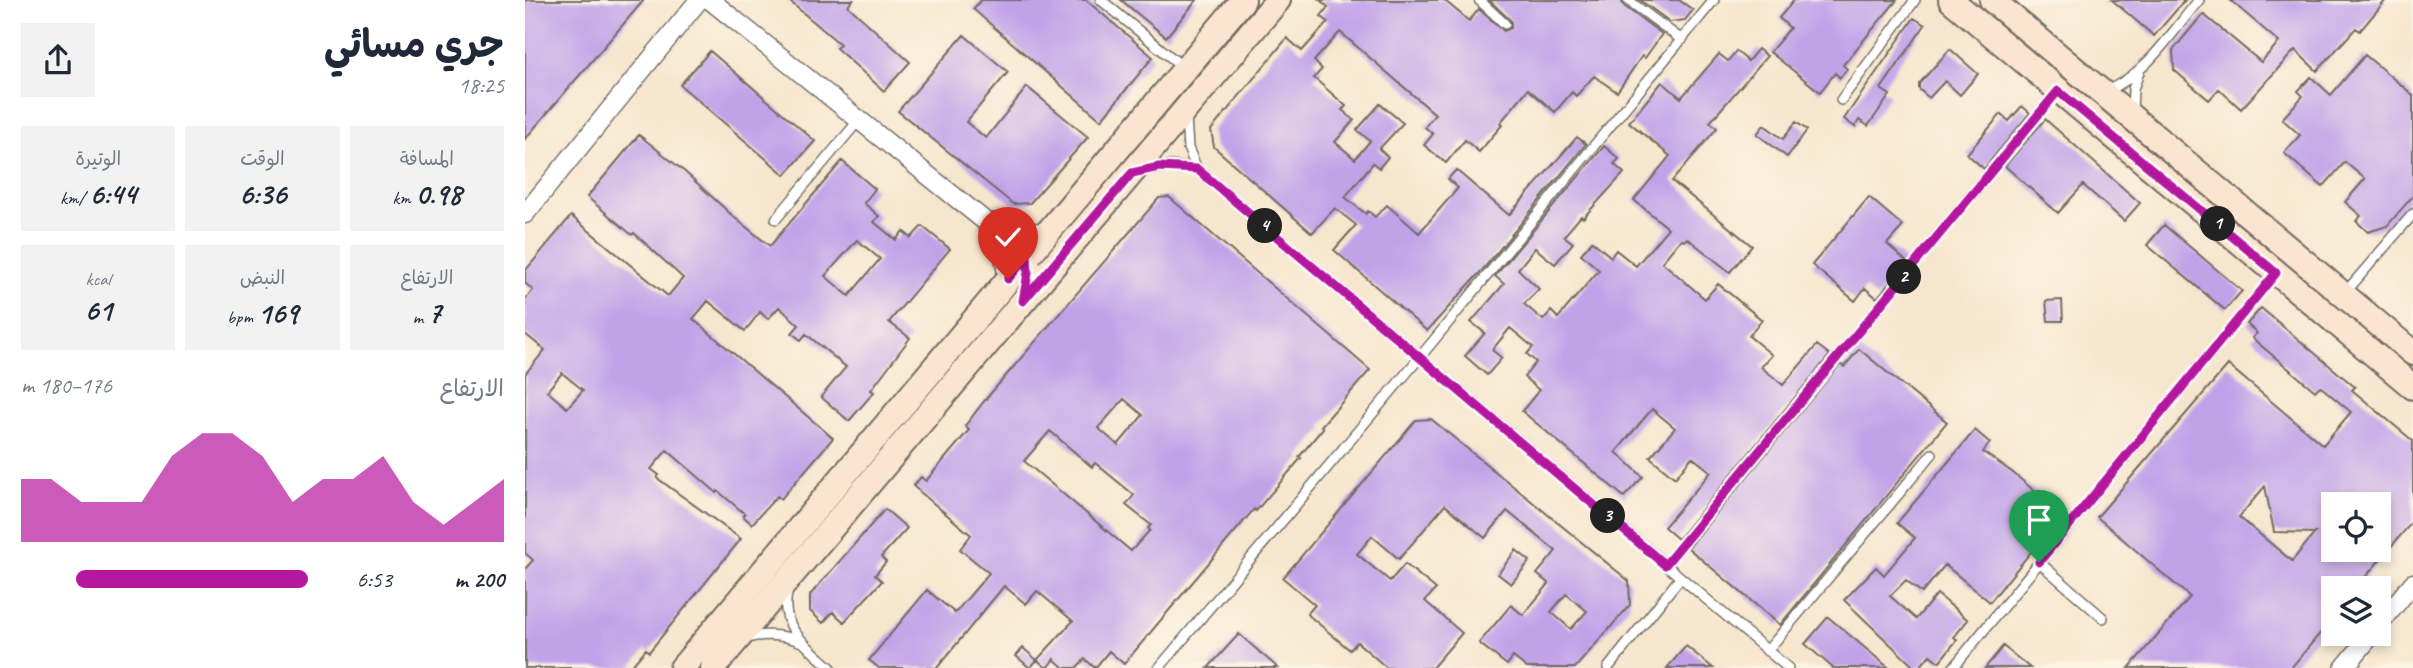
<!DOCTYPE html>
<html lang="ar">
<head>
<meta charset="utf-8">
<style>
	body { margin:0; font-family:Caveat,"Playpen Sans Arabic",sans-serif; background:#f2f2f3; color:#1f2937; direction:rtl; height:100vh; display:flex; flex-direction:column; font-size:26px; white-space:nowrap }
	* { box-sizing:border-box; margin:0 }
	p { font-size:23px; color:#747a83 }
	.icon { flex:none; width:38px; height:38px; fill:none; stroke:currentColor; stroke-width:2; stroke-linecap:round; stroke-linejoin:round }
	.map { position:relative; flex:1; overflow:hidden; direction:ltr }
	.panel { display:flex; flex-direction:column; background:#fff; width:525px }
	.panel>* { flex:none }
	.fabs { position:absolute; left:1796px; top:492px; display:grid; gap:14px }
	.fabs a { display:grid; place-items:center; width:70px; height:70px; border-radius:0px; background:#fff; box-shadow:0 4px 10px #0003; font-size:35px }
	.pin { position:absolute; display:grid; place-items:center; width:60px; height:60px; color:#fff; margin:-72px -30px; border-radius:50% 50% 50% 0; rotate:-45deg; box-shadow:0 0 7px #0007 }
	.pin .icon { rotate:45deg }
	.km { position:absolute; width:35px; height:35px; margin:-18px; border-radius:50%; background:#222; color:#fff; font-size:19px; line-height:35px; text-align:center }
	.round { display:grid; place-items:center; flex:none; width:74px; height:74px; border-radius:0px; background:#f2f2f3 }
	.summary { display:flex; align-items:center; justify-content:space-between; height:119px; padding:0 21px }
	h1 { font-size:38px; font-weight:700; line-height:52px }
	.metrics { display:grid; grid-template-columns:repeat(3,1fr); gap:10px; height:119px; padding:7px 21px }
	.metrics div { display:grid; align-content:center; border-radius:0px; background:#f2f2f3; text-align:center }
	.metrics b { font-size:30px; font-weight:700 }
	.metrics small { font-size:19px; font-weight:400 }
	.metrics p { font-size:19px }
	.chart { height:196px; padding:14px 21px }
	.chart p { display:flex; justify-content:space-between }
	.chart svg { width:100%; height:126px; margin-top:7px; fill:#b5179e; opacity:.7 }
	ul { padding:0 21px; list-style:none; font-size:23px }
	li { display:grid; grid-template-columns:112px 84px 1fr; align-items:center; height:52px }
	li i { height:18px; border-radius:9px; background:#b5179e }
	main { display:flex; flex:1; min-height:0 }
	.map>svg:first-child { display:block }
</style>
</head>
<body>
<main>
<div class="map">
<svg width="1888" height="668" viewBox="0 0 1888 668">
	<rect width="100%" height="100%" fill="#fcf5e5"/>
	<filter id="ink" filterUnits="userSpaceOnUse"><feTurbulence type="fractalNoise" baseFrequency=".0143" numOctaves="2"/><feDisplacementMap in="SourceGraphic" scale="14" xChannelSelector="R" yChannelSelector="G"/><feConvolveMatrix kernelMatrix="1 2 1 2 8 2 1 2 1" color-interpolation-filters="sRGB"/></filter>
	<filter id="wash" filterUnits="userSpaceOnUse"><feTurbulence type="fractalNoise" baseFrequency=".00686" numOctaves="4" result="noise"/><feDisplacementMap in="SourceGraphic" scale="28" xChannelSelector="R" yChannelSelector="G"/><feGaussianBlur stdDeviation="1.57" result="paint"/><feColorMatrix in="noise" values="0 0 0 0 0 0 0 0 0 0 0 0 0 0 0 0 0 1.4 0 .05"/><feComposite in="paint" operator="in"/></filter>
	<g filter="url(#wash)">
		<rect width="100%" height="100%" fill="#f7e6ce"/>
		<g id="blocks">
			<path fill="#c1a2e9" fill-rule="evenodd" d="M 0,0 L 119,0 L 0,139 Z
				M 263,0 L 328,0 L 323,6 L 385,62 L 359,91 L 311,48 L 315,44 Z
				M 456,0 L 561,0 L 628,57 L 576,120 L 448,9 Z
				M 596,0 L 672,0 L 641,37 Z
				M 795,0 L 919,0 L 944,21 L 954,9 L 979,31 L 986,28 L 986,21 L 964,0 L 1096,0 L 1099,6 L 1137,34 L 1120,58 L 1117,56 L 1092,92 L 1069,76 L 1051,96 L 1047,92 L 1030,112 L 1003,89 L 975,123 L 977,125 L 954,152 L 940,140 L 921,163 L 899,145 L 908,134 L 900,127 L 910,114 L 815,32 L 789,61 L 797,69 L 789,78 L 821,106 L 817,110 L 829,120 L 810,142 L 830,159 L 845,141 L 832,130 L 855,104 L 878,123 L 854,149 L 863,157 L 854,168 L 848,163 L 820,197 L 841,214 L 843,211 L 850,217 L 862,205 L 894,233 L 933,188 L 923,179 L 931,170 L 984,215 L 1052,137 L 1061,144 L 960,267 L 902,331 L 809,250 L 831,225 L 810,208 L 787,233 L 689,147 L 686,130 L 762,38 L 777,51 L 803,22 L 796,16 L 803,7 Z
				M 1115,0 L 1154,0 L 1168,10 L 1160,20 L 1145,22 Z
				M 1269,0 L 1372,0 L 1318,65 L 1322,69 L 1315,78 L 1310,73 L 1295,92 L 1245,52 L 1265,28 L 1254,18 Z
				M 1587,0 L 1660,0 L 1629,36 Z
				M 1705,0 L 1861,0 L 1835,31 L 1831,28 L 1792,71 L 1770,50 L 1716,109 L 1694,89 L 1684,100 L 1649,70 L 1648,50 L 1678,14 L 1736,62 L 1754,42 Z
				M 1389,18 L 1400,25 L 1356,89 L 1365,95 L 1343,126 L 1334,120 L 1330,127 L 1319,119 Z
				M 439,35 L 483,72 L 441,122 L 461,138 L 502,87 L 563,137 L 505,203 L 488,204 L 373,111 Z
				M 1233,49 L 1242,56 L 1185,122 L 1192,128 L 1147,181 L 1227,246 L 1205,272 L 1162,238 L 1159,241 L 1156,239 L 1137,262 L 1180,299 L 1193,284 L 1237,320 L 1224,336 L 1247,355 L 1236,367 L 1258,385 L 1292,345 L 1305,355 L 1153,539 L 1139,527 L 1186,472 L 1167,457 L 1150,478 L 1125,457 L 1150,428 L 1127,409 L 1091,452 L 1118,477 L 1099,497 L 997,411 L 1014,390 L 999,377 L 1011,362 L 1002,354 L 1008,347 L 985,328 L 967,350 L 977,358 L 962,375 L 940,356 L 960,333 L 946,322 L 979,284 L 970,276 L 1079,146 L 1094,159 L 1089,164 L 1099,173 L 1058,218 L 1056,216 L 1039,236 L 1048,243 L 1030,264 L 1010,248 L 993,269 L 1014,289 L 999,304 L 1018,320 L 1026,311 L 1033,318 L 1074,270 L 1056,254 L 1067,241 L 1086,257 L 1091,250 L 1111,266 L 1143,228 L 1109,200 L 1145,156 L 1104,122 L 1137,82 L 1156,98 L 1194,54 L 1203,61 L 1211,51 L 1223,61 Z
				M 1425,49 L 1453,74 L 1435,95 L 1420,81 L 1404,98 L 1394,89 L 1394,84 Z
				M 185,51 L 290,141 L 260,175 L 155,85 Z
				M 1840,55 L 1888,95 L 1888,196 L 1862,226 L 1843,232 L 1831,221 L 1836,216 L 1820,202 L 1840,179 L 1820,162 L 1798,187 L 1759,153 L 1775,135 L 1757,119 L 1778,96 L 1773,91 L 1786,77 L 1806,95 Z
				M 1497,106 L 1505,113 L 1459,169 L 1442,154 L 1476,114 L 1484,121 Z
				M 1520,119 L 1615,203 L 1599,221 L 1558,185 L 1533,213 L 1480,166 Z
				M 1271,122 L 1282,130 L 1262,157 L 1232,134 L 1239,125 L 1258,139 Z
				M 114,135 L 160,172 L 210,218 L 245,246 L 317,161 L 350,189 L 339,203 L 354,216 L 349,222 L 371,240 L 378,231 L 386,238 L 397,226 L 425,249 L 364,322 L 385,338 L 346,390 L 349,392 L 324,421 L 296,397 L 321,367 L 281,334 L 276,340 L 267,333 L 274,325 L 254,307 L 243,319 L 235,312 L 220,331 L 183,301 L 168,319 L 308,438 L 256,499 L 252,496 L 227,524 L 218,516 L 220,514 L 193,491 L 192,493 L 142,450 L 126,469 L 134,475 L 132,478 L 216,539 L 124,652 L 121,649 L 105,668 L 0,668 L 0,569 L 8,560 L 0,553 L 0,374 L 20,350 L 0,334 L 0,300 L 8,290 L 0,283 L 0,271 L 46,216 L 143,296 L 158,278 L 109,233 L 107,235 L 62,197 ZM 332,240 L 355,259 L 324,296 L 300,276 ZM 37,373 L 58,390 L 42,408 L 22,391 Z
				M 644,197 L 845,370 L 796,426 L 798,428 L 774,457 L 776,458 L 731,511 L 729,509 L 599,664 L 584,651 L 570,668 L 560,659 L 551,668 L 539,668 L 529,659 L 522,668 L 512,660 L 548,621 L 512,591 L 501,604 L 479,586 L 412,668 L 354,668 L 344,660 L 402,590 L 430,613 L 464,573 L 435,549 L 446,535 L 388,486 L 396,477 L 401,481 L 444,430 L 440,426 L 460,400 L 634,198 ZM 599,399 L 618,415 L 593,445 L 573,428 ZM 525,431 L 567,467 L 570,463 L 609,495 L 601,505 L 626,525 L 623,528 L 625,530 L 606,551 L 499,461 Z
				M 1344,197 L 1378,226 L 1362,244 L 1382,262 L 1352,298 L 1340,288 L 1330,301 L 1287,265 Z
				M 1639,225 L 1717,291 L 1700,310 L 1622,245 Z
				M 1537,300 L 1538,321 L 1523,321 L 1521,301 Z
				M 1736,308 L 1830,387 L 1827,390 L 1888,441 L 1888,521 L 1831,588 L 1808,588 L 1808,618 L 1766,668 L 1604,668 L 1665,597 L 1572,517 L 1703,365 L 1798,445 L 1826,412 L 1795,386 L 1790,391 L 1727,338 L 1732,333 L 1722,324 ZM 1740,486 L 1749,532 L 1790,533 L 1767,561 L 1714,517 ZM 1808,504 L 1853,504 L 1853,550 L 1808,550 Z
				M 1334,349 L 1422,422 L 1255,625 L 1163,548 L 1315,364 L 1319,367 Z
				M 906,419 L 1104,581 L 1105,605 L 1050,668 L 1002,668 L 988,657 L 982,665 L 954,643 L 986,605 L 998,615 L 1024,584 L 1012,574 L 1031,551 L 982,511 L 960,538 L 920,505 L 874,559 L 847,536 L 832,554 L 865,581 L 880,564 L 911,589 L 900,601 L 937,633 L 907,668 L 862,668 L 832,642 L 825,650 L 782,614 L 790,605 L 758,578 L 891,420 ZM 1041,594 L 1062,611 L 1046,629 L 1026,612 Z
				M 1450,430 L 1465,443 L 1458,452 L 1487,472 L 1537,514 L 1465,602 L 1420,565 L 1397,593 L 1381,580 L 1365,596 L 1391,619 L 1412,594 L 1443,620 L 1429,637 L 1432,640 L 1414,662 L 1405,655 L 1394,668 L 1390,668 L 1319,600 L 1351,567 L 1359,575 L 1390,538 L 1372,523 Z
				M 360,509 L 382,528 L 356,557 L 361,562 L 350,575 L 357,581 L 319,622 L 308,612 L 298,623 L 285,611 L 285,595 Z
				M 991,550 L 1005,561 L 986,584 L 973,574 Z
				M 1303,617 L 1364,668 L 1308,668 L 1280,644 Z
				M 714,634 L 737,654 L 753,668 L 683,668 Z
				M 1161,646 L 1188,668 L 1142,668 Z
				M 1478,646 L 1505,668 L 1460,668 Z
				M 498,648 L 512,660 L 505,668 L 491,656 Z"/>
		</g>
	</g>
	<g filter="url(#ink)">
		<use href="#blocks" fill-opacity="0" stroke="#726c64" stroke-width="2"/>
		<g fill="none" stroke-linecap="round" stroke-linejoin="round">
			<defs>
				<path id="service" d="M 576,0 L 659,68
					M 954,0 L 980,24
					M 1103,0 L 1157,40
					M 1581,91 C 1621,75 1647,32 1674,0
					M 1316,100 L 1390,0
					M 1607,113 L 1608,89 L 1614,72
					M 661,117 L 663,148 L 672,169 L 1263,668
					M 619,170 L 646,166 L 672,169
					M 251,219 L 334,120
					M 1819,294 L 1888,214
					M 1514,562 L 1578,618
					M 1140,565 L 1532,92
					M 263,590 C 252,626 282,646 306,668
					M 219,639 C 239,633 257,634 277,642
					M 1242,651 L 1407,454
					M 634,668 L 895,357 L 1189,0
					M 1083,668 L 1155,578
					M 1428,668 L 1750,274"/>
				<path id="minor" d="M 185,0 L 466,226 L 488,233 L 522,232
					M 0,214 L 174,0
					M 466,226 L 477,246 L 483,279
					M 1853,626 L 1888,583
					M 1819,668 L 1847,634"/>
				<path id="secondary" d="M 1426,0 L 1888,387
					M 1467,0 L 1888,353
					M 466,226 C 484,237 503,245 503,269
					M 157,668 L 718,0
					M 188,668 L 753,0"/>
			</defs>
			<use href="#service" stroke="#726c64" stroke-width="12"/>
			<use href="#minor" stroke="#726c64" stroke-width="21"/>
			<use href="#secondary" stroke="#726c64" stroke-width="28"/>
			<use href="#service" stroke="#fff" stroke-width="9"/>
			<use href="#minor" stroke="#fff" stroke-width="18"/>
			<use href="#secondary" stroke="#fce5d0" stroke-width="24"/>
		</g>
	</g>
	<g fill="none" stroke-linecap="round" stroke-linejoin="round" filter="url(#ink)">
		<defs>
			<path id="route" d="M 483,279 L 502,256 L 503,273 L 498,301 L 607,173 L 634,167 L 672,169 L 1140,565 L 1533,91 L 1751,273 L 1514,562"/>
		</defs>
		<use href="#route" stroke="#fff" stroke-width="14"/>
		<use href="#route" stroke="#b5179e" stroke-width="9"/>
	</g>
</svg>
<div class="fabs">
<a><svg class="icon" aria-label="locate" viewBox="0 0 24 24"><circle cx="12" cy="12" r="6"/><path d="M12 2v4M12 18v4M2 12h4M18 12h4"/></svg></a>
<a><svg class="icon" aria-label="layers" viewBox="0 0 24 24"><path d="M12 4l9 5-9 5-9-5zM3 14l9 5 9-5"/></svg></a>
</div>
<div class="pin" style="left:1514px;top:562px;background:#1e9e55"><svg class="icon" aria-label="arrive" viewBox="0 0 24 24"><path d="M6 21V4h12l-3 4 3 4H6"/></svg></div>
<div class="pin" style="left:483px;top:279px;background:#d93025"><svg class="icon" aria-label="check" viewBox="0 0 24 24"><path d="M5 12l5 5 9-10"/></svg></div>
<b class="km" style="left:1693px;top:224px">1</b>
<b class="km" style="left:1379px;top:277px">2</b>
<b class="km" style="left:1083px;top:516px">3</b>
<b class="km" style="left:740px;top:226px">4</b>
</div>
<section class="panel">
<div class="summary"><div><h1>جري مسائي</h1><p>18:25</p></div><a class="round"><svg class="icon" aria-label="share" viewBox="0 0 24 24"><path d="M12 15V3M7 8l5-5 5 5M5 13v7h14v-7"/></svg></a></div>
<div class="metrics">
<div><p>المسافة</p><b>0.98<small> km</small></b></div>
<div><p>الوقت</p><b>6:36</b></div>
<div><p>الوتيرة</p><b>6:44<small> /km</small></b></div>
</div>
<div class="metrics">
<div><p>الارتفاع</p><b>7<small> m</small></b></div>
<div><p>النبض</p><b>169<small> bpm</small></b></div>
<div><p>kcal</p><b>61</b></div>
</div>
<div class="chart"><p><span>الارتفاع</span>176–180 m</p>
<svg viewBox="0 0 160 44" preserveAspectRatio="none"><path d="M0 44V22L10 22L20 30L30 30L40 30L50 14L60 6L70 6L80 14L90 30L100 22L110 22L120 14L130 30L140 38L150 30L160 22V44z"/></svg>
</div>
<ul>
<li><b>200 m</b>6:53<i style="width:81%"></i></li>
</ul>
</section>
</main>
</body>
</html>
